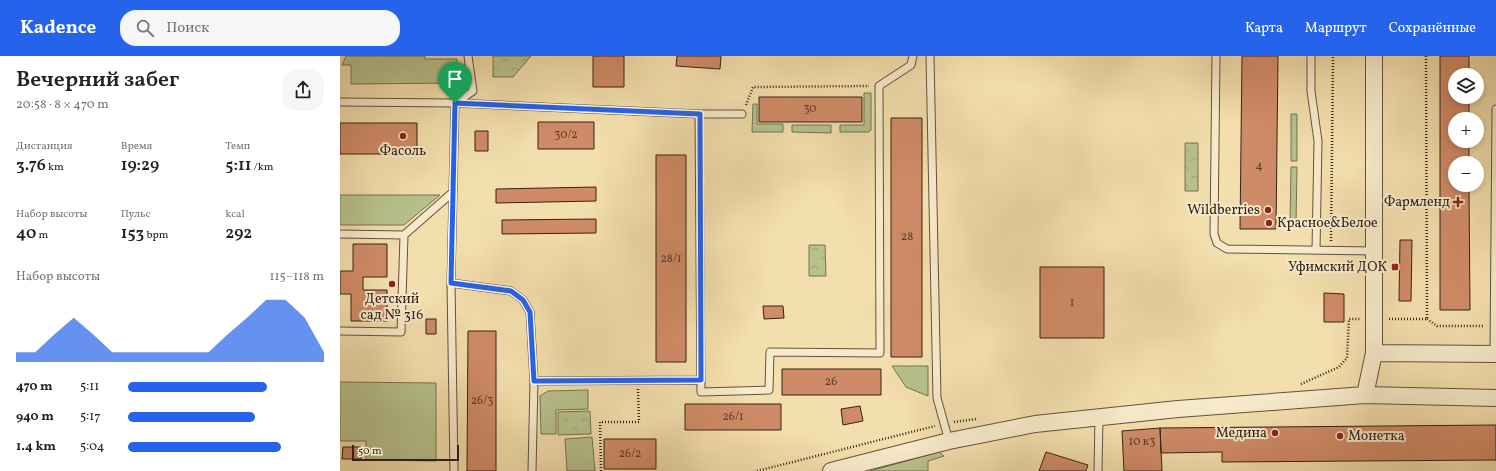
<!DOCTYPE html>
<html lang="ru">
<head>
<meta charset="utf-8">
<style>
	body { margin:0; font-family:Vollkorn,serif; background:#f6f6f6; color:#222; height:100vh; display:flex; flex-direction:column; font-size:15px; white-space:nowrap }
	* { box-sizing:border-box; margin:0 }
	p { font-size:13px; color:#767676 }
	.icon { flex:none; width:22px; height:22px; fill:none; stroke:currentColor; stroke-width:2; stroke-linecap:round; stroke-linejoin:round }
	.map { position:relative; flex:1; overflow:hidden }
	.sheet { display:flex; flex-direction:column; background:#fff; width:340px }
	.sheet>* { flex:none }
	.fabs { position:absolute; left:1108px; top:12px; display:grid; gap:8px }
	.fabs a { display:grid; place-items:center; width:36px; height:36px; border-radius:50%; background:#fff; box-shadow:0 2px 6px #0003; font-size:20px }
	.scale { position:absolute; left:12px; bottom:10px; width:107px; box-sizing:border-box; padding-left:4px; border:2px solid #352218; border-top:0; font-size:11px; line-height:14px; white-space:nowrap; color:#352218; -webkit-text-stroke:3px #f7eaca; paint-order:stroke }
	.pin { position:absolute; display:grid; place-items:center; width:34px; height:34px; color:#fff; margin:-41px -17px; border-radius:50% 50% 50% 0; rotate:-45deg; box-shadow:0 0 4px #0007 }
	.pin .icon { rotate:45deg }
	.round { display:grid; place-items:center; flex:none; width:42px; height:42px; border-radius:16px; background:#f6f6f6 }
	.summary { display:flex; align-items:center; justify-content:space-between; height:68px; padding:0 16px }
	h1 { font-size:22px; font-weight:600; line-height:30px }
	.figures { display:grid; grid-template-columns:repeat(3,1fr); gap:6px; height:68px; padding:4px 16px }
	.figures div { display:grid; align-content:center }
	.figures b { font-size:17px; font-weight:600 }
	.figures small { font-size:11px; font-weight:400 }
	.figures p { font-size:11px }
	.chart { height:112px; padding:8px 16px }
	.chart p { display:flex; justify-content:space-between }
	.chart svg { width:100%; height:72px; margin-top:4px; fill:#2563eb; opacity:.7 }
	ul { padding:0 16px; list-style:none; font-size:13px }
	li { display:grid; grid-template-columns:64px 48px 1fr; align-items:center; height:30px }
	li i { height:10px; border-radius:5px; background:#2563eb }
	header { display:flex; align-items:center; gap:24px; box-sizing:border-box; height:56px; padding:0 20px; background:#2563eb; color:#fff }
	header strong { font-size:19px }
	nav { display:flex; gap:22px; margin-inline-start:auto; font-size:14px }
	.search { width:280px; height:36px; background:#f6f6f6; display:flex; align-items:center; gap:10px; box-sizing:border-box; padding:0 14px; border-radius:16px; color:#767676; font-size:15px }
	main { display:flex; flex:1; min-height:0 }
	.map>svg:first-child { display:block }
</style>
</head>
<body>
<header>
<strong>Kadence</strong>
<div class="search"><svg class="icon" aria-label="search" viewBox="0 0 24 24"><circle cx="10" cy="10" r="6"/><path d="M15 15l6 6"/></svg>Поиск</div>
<nav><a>Карта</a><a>Маршрут</a><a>Сохранённые</a></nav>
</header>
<main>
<section class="sheet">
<div class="summary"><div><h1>Вечерний забег</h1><p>20:58 · 8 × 470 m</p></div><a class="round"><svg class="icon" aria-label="share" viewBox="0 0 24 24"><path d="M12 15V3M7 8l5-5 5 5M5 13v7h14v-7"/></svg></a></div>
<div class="figures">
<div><p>Дистанция</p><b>3.76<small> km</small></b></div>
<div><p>Время</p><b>19:29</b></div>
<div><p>Темп</p><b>5:11<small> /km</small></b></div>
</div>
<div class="figures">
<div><p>Набор высоты</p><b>40<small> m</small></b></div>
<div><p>Пульс</p><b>153<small> bpm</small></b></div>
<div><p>kcal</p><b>292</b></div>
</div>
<div class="chart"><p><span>Набор высоты</span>115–118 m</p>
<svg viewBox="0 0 160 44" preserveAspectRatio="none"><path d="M0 44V38L10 38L20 27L30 17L40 27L50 38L60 38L70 38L80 38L90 38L100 38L110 27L120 17L130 6L140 6L150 17L160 38V44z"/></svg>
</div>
<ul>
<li><b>470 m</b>5:11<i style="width:71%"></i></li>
<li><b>940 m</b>5:17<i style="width:65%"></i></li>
<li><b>1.4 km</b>5:04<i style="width:78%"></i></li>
</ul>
</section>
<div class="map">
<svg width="1156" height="415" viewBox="0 0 1156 415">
	<defs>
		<pattern id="park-crowns" width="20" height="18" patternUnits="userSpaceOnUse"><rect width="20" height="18" fill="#b7c28d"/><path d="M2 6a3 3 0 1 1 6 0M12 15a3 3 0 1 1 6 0" fill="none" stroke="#9ea679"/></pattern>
	</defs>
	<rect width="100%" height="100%" fill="#f3dfad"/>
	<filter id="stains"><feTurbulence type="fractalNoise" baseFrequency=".005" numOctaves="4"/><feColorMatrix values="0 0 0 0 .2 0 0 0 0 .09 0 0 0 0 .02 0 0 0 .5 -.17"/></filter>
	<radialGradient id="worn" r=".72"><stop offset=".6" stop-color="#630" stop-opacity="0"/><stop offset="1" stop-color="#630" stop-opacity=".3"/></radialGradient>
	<path fill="#b7c28d" stroke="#767252" d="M 6,0 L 85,0 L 85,3 L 117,3 L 117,27 L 11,28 L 11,9 L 2,9 Z
		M 524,37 L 531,37 L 531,74 L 529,76 L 500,76 L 500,69 L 524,69 Z
		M 413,48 L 417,48 L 417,68 L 443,68 L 443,76 L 412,76 Z
		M 951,58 L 957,58 L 957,105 L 951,105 Z
		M 452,69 L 491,69 L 491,77 L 452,76 Z
		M 951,111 L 957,111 L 956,168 L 950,168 Z
		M 0,139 L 100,139 L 64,169 L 0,169 Z
		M 552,310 L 588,310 L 588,340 L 566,331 Z
		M 0,326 L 96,327 L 96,405 L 26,404 L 26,385 L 0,385 Z
		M 248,334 L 248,353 L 216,354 L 216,378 L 201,378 L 200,340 L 208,335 Z
		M 252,381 L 255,415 L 227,415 L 225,383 Z
		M 599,396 L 604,400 L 588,405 L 588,415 L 530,415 Z"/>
	<path fill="url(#park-crowns)" stroke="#767252" d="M 153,0 L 191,0 L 173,21 L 153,21 Z
		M 845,87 L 858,87 L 858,135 L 845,135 Z
		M 485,189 L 486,220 L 469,220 L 469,189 Z
		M 250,355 L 251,378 L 218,379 L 218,356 Z"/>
	<path fill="#cf8b67" stroke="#352218" d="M 253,0 L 284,0 L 284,31 L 253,31 Z
		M 337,0 L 381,0 L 380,13 L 336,10 Z
		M 902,0 L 938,0 L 936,173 L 900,173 Z
		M 1100,0 L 1129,0 L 1129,19 L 1115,19 L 1115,41 L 1129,41 L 1129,63 L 1115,63 L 1115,85 L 1129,85 L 1129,107 L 1115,107 L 1115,129 L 1129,129 L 1130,254 L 1100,254 Z
		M 419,41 L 522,41 L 522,66 L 419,66 Z
		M 551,62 L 582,62 L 582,301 L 551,301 Z
		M 198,66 L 254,66 L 254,93 L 198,93 Z
		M 0,67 L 77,67 L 77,98 L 0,98 Z
		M 135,75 L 148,75 L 148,95 L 135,95 Z
		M 316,99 L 346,99 L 346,306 L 316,306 Z
		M 256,131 L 256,145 L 156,147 L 156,133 Z
		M 256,163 L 256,177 L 162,178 L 162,164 Z
		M 1060,184 L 1072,184 L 1071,245 L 1059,245 Z
		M 13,188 L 47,188 L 47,221 L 23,221 L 23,234 L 47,234 L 47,265 L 11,265 L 11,238 L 0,238 L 0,215 L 13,215 Z
		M 700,211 L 764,211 L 764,282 L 700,282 Z
		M 984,237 L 1004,238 L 1004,266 L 984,266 Z
		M 423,250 L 443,250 L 444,262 L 424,263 Z
		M 86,263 L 96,263 L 96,278 L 86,278 Z
		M 128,275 L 156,275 L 156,415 L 127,415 Z
		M 442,313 L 541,313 L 541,339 L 442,339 Z
		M 345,348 L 441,348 L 441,374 L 345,374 Z
		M 520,350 L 523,365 L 503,369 L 501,353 Z
		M 1156,369 L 1156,404 L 882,406 L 882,396 L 821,397 L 820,372 Z
		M 820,372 L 822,415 L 784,415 L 782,375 Z
		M 264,383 L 316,383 L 316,413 L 264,413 Z
		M 3,391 L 21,391 L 21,403 L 2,403 Z
		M 706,396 L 748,409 L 746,415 L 699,415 Z"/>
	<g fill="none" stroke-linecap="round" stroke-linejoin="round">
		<defs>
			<path id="service" d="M 590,0 L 597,342 L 609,385
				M 876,0 L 874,178 L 877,187 L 887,193 L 1034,195
				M 971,0 L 971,35 L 978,85 L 976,194
				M 0,46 L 115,47 L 111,227 L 114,415
				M 115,47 L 359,58 L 361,336 L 429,334 L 430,296 L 540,297 L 539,30 L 571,9 L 573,0
				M 116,47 L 133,35 L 128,0
				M 359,58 L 402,58
				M 0,178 L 64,179
				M 111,227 L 171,235 L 183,244 L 190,256 L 194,325 L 192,415
				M 0,275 L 61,276 L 64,179 L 113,136
				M 1154,298 L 1156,53
				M 194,325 L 361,324
				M 758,415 L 759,361"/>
			<path id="tertiary" d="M 1034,297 L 1156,298
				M 1025,339 L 1034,297 L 1034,0
				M 491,415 L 609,385 L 695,368 L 838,353 L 1025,339 L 1156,342"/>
		</defs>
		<use href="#service" stroke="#64513d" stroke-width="9"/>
		<use href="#tertiary" stroke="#64513d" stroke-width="18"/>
		<path stroke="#352218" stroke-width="2.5" stroke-dasharray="1 2" stroke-linecap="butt" d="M 406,49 L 413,31 L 529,30
			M 991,185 L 993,0
			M 1049,263 L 1087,263 L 1086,0
			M 1087,263 L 1097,270 L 1144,270
			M 961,328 L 999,311 L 1007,302 L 1009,263 L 1020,263
			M 614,366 L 636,363
			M 261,415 L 260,366 L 299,366 L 298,333
			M 417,415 L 595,370"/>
		<use href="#service" stroke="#f7eaca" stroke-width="7"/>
		<use href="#tertiary" stroke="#f7eaca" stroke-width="16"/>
	</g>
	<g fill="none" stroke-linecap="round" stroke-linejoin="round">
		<defs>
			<path id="route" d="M 115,47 L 360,58 L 361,324 L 194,325 L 190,256 L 183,244 L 171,235 L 111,227 Z"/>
		</defs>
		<use href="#route" stroke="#fff" stroke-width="8"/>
		<use href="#route" stroke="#2563eb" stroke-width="5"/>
	</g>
	<g fill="#8f2418" stroke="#f7eaca" stroke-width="1.5">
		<circle cx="63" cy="80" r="4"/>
		<path d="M1116 140h4v4h4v4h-4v4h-4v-4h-4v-4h4z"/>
		<circle cx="928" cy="154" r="4"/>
		<circle cx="929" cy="167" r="4"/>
		<rect x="1051" y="207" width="8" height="8" rx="2"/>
		<circle cx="52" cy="228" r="4"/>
		<circle cx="935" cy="377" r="4"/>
		<circle cx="1000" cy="380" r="4"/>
	</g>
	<g text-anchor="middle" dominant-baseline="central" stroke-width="4" stroke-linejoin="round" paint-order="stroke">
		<g font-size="12" fill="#5c3c2c">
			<text x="470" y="53">30</text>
			<text x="226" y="79">30/2</text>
			<text x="919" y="110">4</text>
			<text x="567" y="181">28</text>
			<text x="331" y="203">28/1</text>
			<text x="732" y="247">1</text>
			<text x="491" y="326">26</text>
			<text x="142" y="345">26/3</text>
			<text x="393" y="361">26/1</text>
			<text x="802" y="386">10 к3</text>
			<text x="290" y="398">26/2</text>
		</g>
		<g font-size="14" fill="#352218" stroke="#f7eaca" text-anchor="end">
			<text x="63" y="95" text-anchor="middle">Фасоль</text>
			<text x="1110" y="146">Фармленд</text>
			<text x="920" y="154">Wildberries</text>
			<text x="937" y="167" text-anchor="start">Красное&amp;Белое</text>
			<text x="1047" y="211">Уфимский ДОК</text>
			<text x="52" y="243" text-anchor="middle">Детский<tspan x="52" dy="16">сад № 316</tspan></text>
			<text x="927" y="377">Медина</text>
			<text x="1008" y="380" text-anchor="start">Монетка</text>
		</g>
	</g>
	<rect width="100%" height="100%" filter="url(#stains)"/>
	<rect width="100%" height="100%" fill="url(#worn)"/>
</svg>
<div class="fabs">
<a><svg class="icon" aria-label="layers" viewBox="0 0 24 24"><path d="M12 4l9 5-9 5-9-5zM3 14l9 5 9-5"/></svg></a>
<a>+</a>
<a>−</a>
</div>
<div class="scale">50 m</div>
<div class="pin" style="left:115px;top:47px;background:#1e9e55"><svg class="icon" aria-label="arrive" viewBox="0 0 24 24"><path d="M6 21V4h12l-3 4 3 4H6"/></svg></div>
</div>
</main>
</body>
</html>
